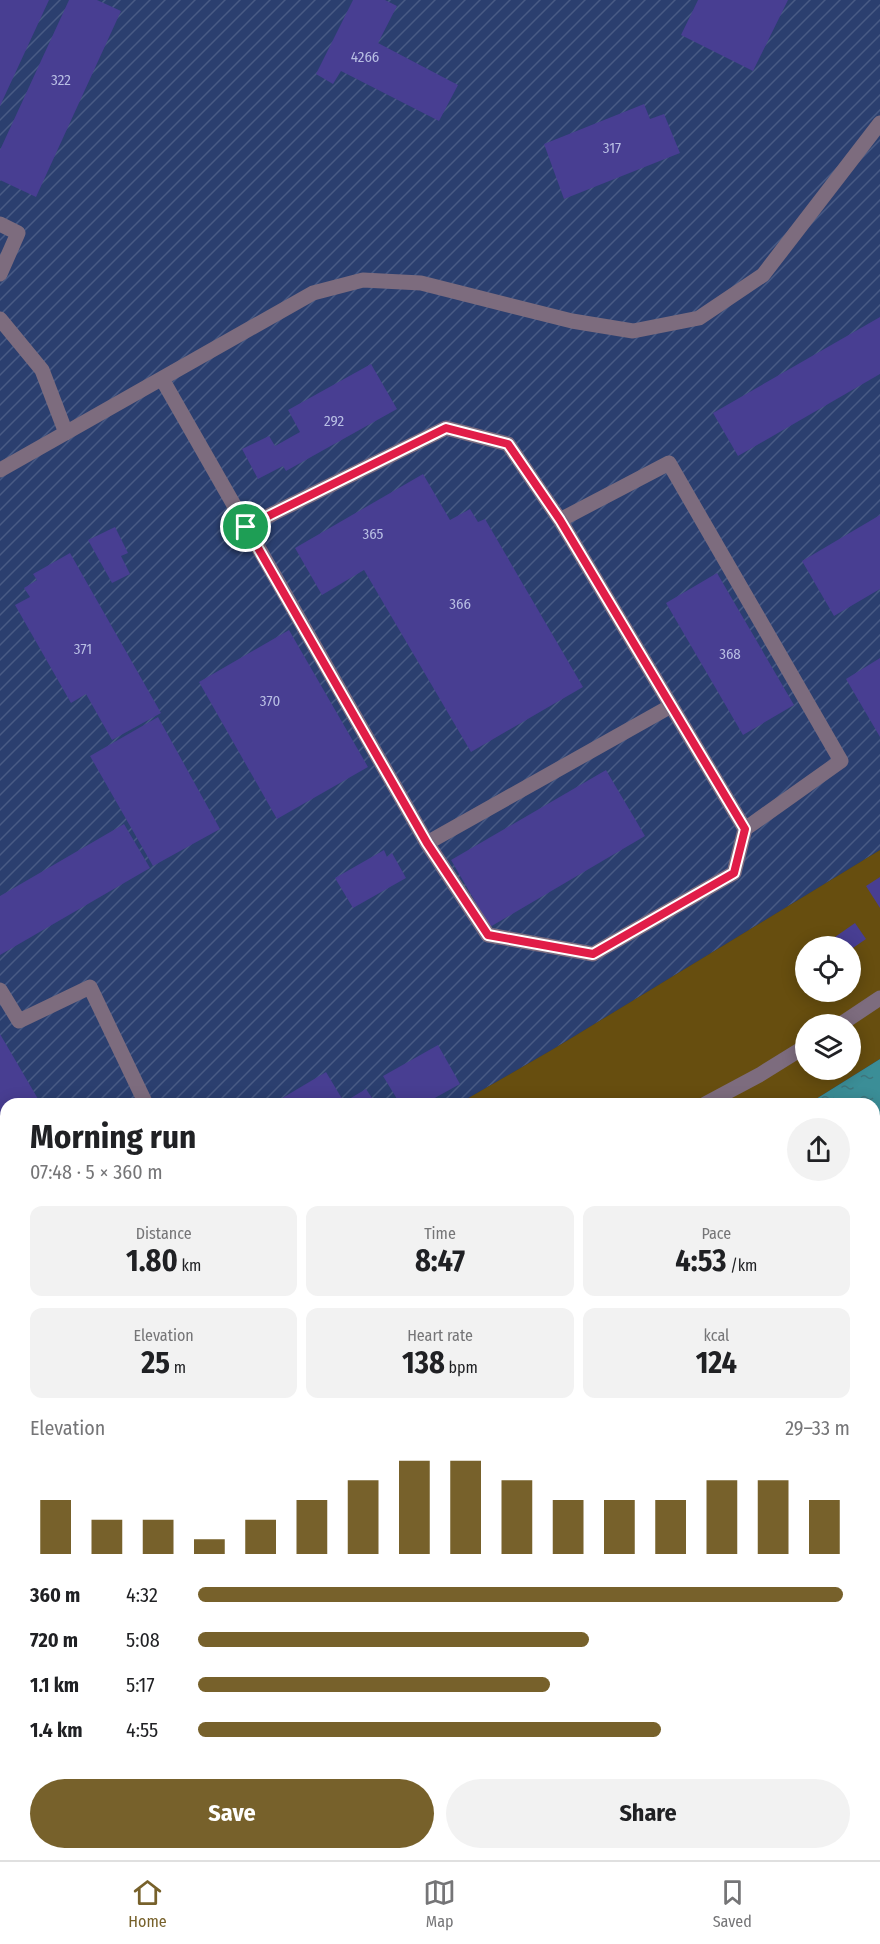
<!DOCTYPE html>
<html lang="en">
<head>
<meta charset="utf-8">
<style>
	body { margin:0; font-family:"Fira Sans Condensed",sans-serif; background:#f2f2f2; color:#202124; height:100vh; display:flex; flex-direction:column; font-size:22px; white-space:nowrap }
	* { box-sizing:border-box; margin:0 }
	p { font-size:20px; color:#757577 }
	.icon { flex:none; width:33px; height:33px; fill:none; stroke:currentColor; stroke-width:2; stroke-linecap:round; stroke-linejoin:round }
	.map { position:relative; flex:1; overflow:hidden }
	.drawer { position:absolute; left:0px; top:1098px; width:880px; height:762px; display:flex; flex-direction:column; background:#fff; border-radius:18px 18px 0 0; box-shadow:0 3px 15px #0003 }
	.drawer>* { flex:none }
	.buttons { position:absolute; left:795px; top:936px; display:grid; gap:12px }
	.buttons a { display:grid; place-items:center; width:66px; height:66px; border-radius:50%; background:#fff; box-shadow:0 3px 15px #0003; font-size:30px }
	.pin { position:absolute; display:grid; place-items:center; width:51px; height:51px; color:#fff; margin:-26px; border:3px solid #fff; border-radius:50%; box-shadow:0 2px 6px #0007 }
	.round { display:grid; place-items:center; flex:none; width:63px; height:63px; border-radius:32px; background:#f2f2f2 }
	.overview { display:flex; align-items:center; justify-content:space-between; height:102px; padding:0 30px }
	h1 { font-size:33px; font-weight:700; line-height:45px }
	.stats { display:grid; grid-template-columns:repeat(3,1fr); gap:9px; height:102px; padding:6px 30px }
	.stats div { display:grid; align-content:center; border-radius:12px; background:#f2f2f2; text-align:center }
	.stats b { font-size:30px; font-weight:700 }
	.stats small { font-size:16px; font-weight:400 }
	.stats p { font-size:16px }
	.chart { height:168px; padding:12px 30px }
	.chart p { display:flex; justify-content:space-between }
	.chart svg { width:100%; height:108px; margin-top:6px; stroke:#77612b; stroke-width:6 }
	.button { display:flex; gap:12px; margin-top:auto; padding:12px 30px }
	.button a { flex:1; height:69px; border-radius:36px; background:#77612b; color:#fff; font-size:24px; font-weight:700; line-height:69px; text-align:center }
	.button a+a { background:#f2f2f2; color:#202124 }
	ul { padding:0 30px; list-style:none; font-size:20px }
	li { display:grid; grid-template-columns:96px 72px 1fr; align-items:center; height:45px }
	li i { height:15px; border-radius:8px; background:#77612b }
	.tabs { display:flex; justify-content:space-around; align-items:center; height:84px; border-top:2px solid #e0e0e0; background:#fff; font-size:16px; color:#757577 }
	.tabs a { display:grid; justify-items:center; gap:3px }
	.tabs .active { color:#77612b }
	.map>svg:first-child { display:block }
</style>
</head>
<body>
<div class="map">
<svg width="880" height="1860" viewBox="0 0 880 1860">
	<defs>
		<pattern id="industrial-furrows" width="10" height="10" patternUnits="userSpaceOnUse" patternTransform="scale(1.5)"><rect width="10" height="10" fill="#2b3f6f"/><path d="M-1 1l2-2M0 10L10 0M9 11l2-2" fill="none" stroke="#495b85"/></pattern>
		<pattern id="grass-dots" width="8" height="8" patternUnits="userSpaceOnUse" patternTransform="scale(1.5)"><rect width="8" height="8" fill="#674e0f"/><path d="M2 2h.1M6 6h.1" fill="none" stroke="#7c6833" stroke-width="1.8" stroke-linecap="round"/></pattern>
		<pattern id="water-ripples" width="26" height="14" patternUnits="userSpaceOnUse" patternTransform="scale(1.5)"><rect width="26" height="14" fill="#3b8e97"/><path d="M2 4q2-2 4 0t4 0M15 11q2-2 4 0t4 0" fill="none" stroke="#3e757d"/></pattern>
	</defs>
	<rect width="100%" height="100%" fill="#23355f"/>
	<path fill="url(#industrial-furrows)" d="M 0,0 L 880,0 L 880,850 L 555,1048 L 458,1104 L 6,1104 L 6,1374 L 0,1376 Z"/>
	<path fill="url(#grass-dots)" d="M 6,1374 L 6,1422 L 0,1423 L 0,1376 Z"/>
	<path fill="#674e0f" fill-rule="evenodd" d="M 880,850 L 880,1059 L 808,1104 L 458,1104 L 555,1048 ZM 806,946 L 850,946 L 850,992 L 806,992 ZM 806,1024 L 850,1024 L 850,1070 L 806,1070 Z"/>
	<path fill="url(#water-ripples)" d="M 880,1059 L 880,1416 L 875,1419 L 874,1104 L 808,1104 Z
		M 6,1422 L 6,1730 L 0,1731 L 0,1423 Z"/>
	<path fill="#483e92" d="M 0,0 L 49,0 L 0,106 Z
		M 69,0 L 97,0 L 121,11 L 36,197 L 0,180 L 0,150 Z
		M 353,0 L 385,0 L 397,6 L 378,43 L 458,85 L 439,121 L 341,71 L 333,84 L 316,74 Z
		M 698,0 L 788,0 L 753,71 L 681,35 Z
		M 644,104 L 650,119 L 664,114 L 680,153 L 564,199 L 544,144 Z
		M 880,317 L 880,374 L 738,456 L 713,413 Z
		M 371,364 L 397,409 L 286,471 L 283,466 L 258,479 L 242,449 L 269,436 L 275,446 L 300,432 L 288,410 Z
		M 423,474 L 450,520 L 470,509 L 478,522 L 485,519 L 583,687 L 471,752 L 364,570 L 322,595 L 295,548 Z
		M 880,515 L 880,589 L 834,616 L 802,561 Z
		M 115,527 L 128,553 L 121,556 L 130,574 L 112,583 L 88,540 Z
		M 70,553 L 161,713 L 112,740 L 86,694 L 71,703 L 15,605 L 30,597 L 24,588 L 37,580 L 33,574 Z
		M 717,573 L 794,705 L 743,735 L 666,603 Z
		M 289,630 L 368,767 L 277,819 L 199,682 Z
		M 880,658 L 880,737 L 846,679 Z
		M 158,717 L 220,829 L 153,866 L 90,756 Z
		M 606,770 L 645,836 L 490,927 L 451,860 Z
		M 124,824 L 150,868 L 0,955 L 0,896 Z
		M 384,850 L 387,857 L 392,853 L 406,878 L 353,908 L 335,878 Z
		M 880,877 L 880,908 L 866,886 Z
		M 855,923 L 866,939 L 850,950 L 850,946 L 827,946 L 825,944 Z
		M 0,1034 L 41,1104 L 6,1104 L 6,1145 L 0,1148 Z
		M 438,1045 L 460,1084 L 424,1104 L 400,1104 L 383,1076 Z
		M 326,1072 L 344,1102 L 366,1089 L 376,1104 L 282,1104 L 279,1100 Z
		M 6,1222 L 6,1299 L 0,1300 L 0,1224 Z"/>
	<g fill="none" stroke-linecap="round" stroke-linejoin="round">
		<path stroke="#7c8bab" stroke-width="4" stroke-dasharray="4.5 4.5" stroke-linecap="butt" d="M 874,1580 L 880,1578
			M 114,1860 L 136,1854"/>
		<path stroke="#7d6c7e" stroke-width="15" d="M 0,224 L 18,233 L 0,274
			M 0,319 L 42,370 L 66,433
			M 162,379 L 427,843 L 488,935 L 593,954 L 734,873 L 745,829 L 560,520 L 669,463 L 841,761 L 745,829
			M 0,470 L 313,293 L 363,280 L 421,283 L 572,321 L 633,331 L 699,318 L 763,275 L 880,123
			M 246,527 L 446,428 L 508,444 L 560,520
			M 427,843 L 671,706
			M 0,990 L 19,1021 L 90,987 L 146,1104
			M 841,1024 L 880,998
			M 705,1104 L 761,1074 L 806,1046
			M 0,1333 L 6,1331"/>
		<path stroke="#ddb3e0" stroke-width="18" d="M 874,1622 L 880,1620
			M 874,1701 L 880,1695
			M 874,1714 L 880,1715
			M 487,1860 L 491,1854
			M 735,1860 L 740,1854"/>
	</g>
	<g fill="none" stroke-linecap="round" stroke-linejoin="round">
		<defs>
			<path id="route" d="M 446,428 L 508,444 L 560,520 L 745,829 L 734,873 L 593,954 L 488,935 L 427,843 L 246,527 Z"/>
		</defs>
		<use href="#route" stroke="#fff" stroke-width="12"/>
		<use href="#route" stroke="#e11d48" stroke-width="8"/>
	</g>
	<g text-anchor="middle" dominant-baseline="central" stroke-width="5" stroke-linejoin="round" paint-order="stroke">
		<g font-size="15" fill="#b8bee3">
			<text x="365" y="57">4266</text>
			<text x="61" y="80">322</text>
			<text x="612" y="148">317</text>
			<text x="334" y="421">292</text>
			<text x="373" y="534">365</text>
			<text x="460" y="604">366</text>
			<text x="83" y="649">371</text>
			<text x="730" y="654">368</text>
			<text x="270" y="701">370</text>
		</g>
	</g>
</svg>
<div class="buttons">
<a><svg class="icon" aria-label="locate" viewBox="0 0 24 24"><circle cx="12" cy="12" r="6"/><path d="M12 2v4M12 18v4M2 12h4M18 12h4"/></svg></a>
<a><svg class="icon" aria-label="layers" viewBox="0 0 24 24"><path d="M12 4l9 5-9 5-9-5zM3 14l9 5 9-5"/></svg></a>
</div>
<div class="pin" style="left:246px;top:527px;background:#1e9e55"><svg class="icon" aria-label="arrive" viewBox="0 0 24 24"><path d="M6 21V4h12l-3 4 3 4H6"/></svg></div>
<section class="drawer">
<div class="overview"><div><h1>Morning run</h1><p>07:48 · 5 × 360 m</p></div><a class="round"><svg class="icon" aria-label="share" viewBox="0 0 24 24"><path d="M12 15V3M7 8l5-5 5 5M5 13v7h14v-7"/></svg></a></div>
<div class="stats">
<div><p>Distance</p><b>1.80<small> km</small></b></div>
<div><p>Time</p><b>8:47</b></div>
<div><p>Pace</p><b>4:53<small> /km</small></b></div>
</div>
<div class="stats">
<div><p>Elevation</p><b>25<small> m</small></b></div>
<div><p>Heart rate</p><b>138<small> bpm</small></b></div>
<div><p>kcal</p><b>124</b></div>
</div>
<div class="chart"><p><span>Elevation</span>29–33 m</p>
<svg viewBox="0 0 160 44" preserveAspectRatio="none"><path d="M5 44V22M15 44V30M25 44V30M35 44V38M45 44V30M55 44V22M65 44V14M75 44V6M85 44V6M95 44V14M105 44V22M115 44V22M125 44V22M135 44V14M145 44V14M155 44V22"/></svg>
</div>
<ul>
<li><b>360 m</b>4:32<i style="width:99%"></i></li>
<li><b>720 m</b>5:08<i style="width:60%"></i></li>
<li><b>1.1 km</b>5:17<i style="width:54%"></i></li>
<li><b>1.4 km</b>4:55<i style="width:71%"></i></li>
</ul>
<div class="button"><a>Save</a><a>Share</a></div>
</section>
</div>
<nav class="tabs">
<a class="active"><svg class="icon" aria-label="home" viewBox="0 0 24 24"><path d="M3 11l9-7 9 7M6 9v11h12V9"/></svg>Home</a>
<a><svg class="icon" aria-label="map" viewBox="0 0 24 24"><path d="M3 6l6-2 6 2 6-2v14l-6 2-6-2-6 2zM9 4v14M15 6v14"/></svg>Map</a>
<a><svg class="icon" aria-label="saved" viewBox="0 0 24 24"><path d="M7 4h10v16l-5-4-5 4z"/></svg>Saved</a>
</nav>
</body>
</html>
